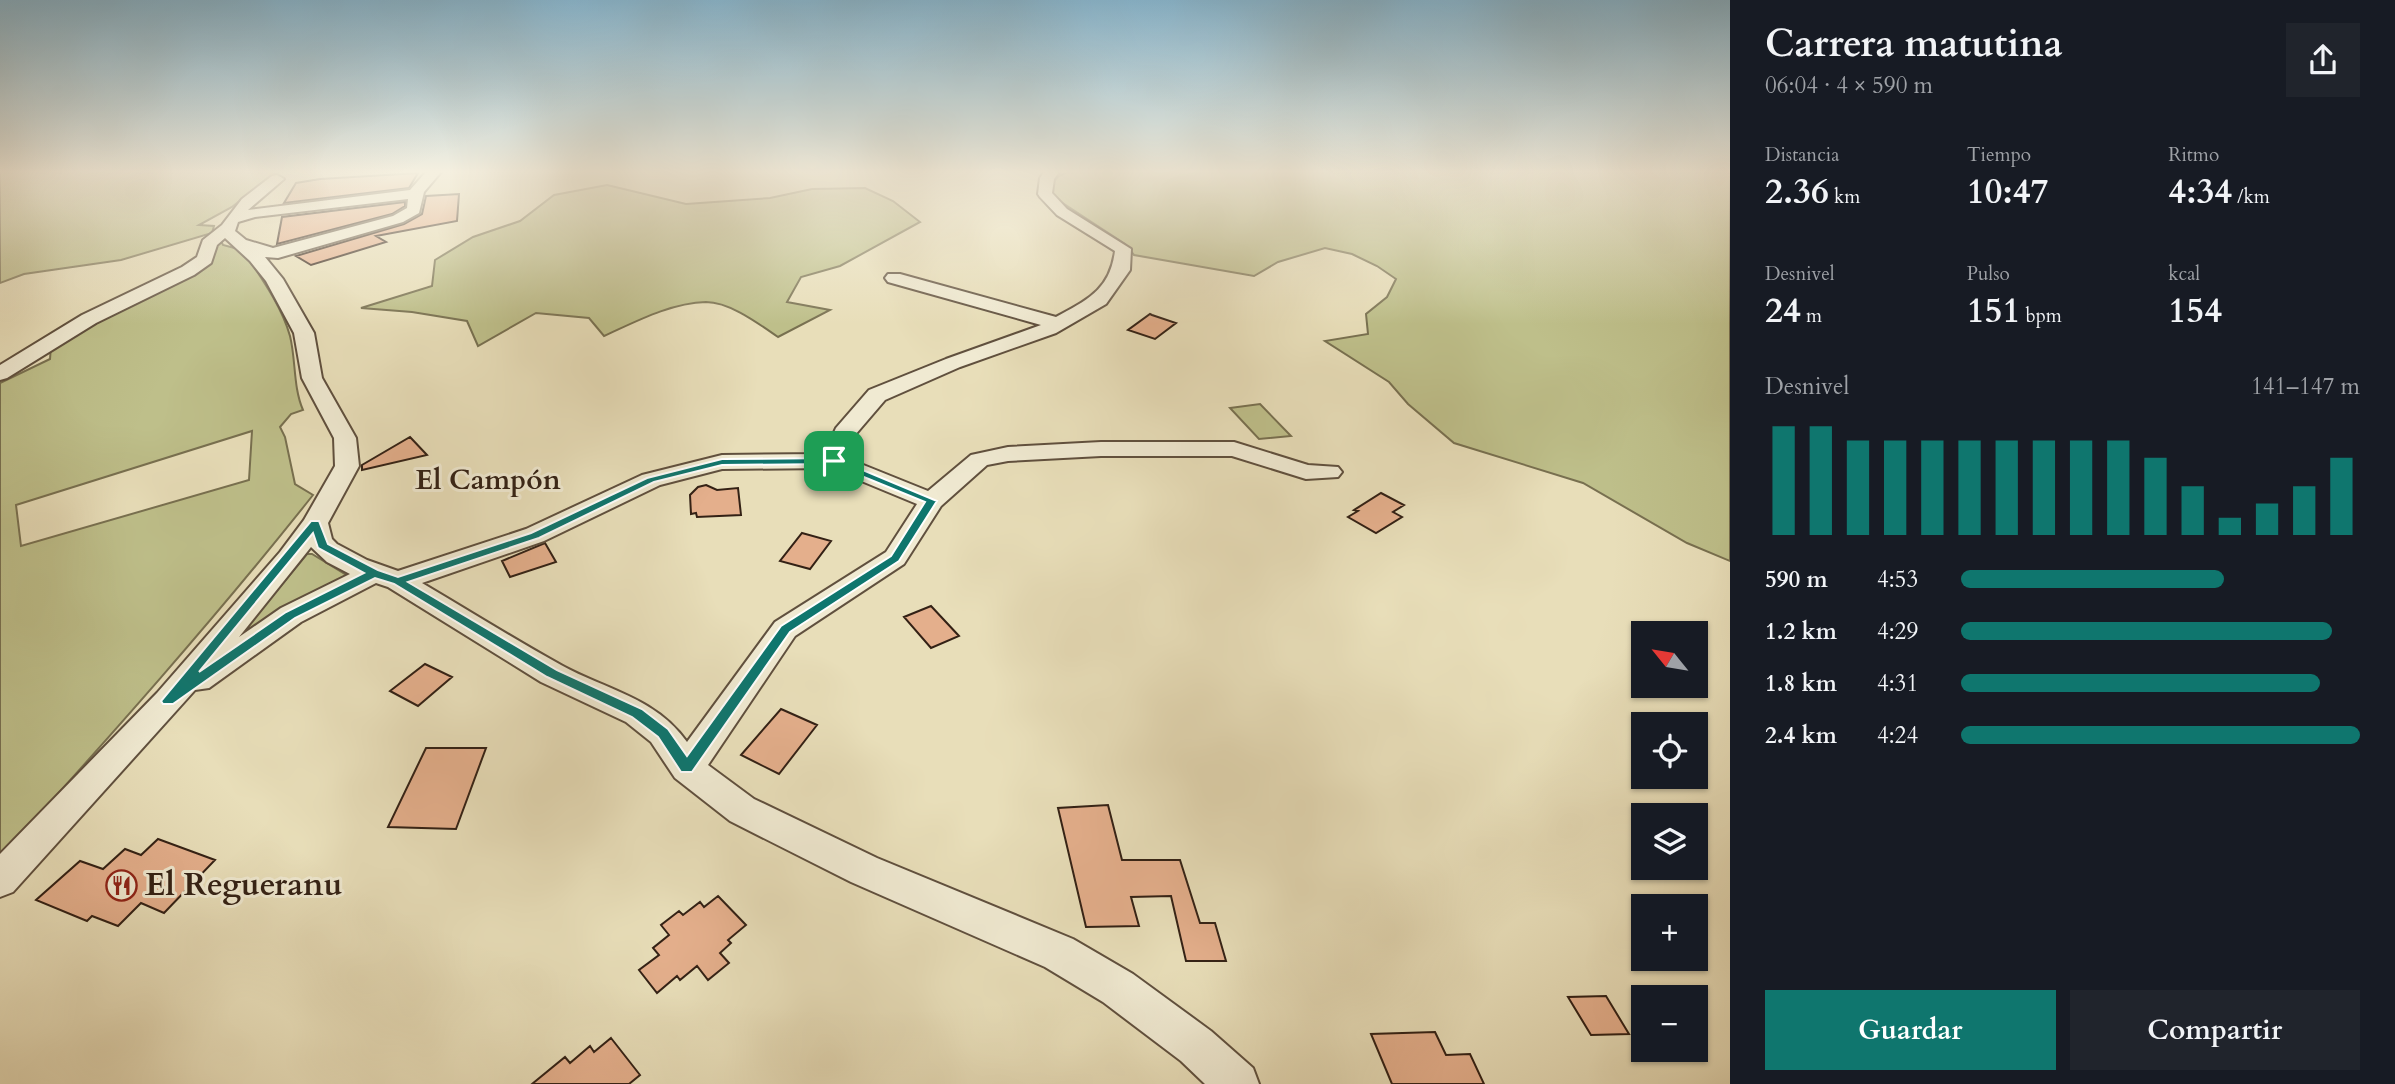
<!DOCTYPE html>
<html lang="es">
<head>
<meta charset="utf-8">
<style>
	body { margin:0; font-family:Cardo,serif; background:#20242c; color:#f1f3f6; height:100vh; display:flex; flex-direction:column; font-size:26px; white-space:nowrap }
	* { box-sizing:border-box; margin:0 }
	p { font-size:23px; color:#9ea1a6 }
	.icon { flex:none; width:38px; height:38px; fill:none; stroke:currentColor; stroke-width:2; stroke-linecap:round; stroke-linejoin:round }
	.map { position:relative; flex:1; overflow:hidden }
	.drawer { display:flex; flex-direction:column; background:#171b24; width:665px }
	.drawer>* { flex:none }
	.needle { width:46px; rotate:300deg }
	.tools { position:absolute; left:1631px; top:621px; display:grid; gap:14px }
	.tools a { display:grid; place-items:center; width:77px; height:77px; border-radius:0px; background:#171b24; box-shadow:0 2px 5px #0004; font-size:35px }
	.pin { position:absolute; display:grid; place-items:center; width:60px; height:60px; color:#fff; margin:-30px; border-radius:14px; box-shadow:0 4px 10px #0006 }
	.round { display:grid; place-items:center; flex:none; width:74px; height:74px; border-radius:0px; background:#20242c }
	.summary { display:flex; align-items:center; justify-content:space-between; height:119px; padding:0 35px }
	h1 { font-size:38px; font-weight:700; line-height:52px }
	.metrics { display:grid; grid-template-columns:repeat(3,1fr); gap:10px; height:119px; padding:7px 35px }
	.metrics div { display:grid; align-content:center }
	.metrics b { font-size:35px; font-weight:700 }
	.metrics small { font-size:19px; font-weight:400 }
	.metrics p { font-size:19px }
	.chart { height:196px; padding:14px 35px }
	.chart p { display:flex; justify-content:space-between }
	.chart svg { width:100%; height:126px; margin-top:7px; stroke:#0f766e; stroke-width:6 }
	.primary-button { display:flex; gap:14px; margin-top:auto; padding:14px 35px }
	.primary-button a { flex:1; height:80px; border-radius:0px; background:#0f766e; color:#fff; font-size:28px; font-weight:700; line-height:80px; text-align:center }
	.primary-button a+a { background:#20242c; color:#f1f3f6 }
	ul { padding:0 35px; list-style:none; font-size:23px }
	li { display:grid; grid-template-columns:112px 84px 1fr; align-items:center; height:52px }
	li i { height:18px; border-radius:9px; background:#0f766e }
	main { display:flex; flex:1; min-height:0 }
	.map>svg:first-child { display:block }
</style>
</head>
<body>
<main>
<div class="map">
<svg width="1730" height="1084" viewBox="0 0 1730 1084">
	<rect width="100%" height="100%" fill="#e8deb9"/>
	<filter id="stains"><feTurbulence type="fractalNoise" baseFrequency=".00286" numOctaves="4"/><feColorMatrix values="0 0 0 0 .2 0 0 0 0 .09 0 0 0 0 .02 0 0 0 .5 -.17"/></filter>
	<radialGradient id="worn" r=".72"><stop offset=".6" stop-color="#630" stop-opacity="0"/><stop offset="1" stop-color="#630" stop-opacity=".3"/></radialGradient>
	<path fill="#bebf8a" stroke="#787050" stroke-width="2" fill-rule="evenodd" d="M 0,172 L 275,172 L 232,207 L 199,225 L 214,226 L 212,233 L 121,260 L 24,274 L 0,283 Z
		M 1069,172 L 1730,172 L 1730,561 L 1687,543 L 1583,483 L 1454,443 L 1408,404 L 1389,382 L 1325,341 L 1368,334 L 1366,314 L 1387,297 L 1396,279 L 1377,266 L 1352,254 L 1325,248 L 1278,262 L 1254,276 L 1134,255 L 1125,244 L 1052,196 C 1051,182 1056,175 1069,172 Z
		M 607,185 L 686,204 L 770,198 L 812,189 L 865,188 L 893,201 L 920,222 L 840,266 L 801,277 L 787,302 L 830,310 L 778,337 C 759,324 730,302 706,302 C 670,303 635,322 604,336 L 589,318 L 536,313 L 478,346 L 467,321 L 412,312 L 361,308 L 432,286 L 435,260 L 473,237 L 520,221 L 554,195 Z
		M 220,239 L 223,245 L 238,249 L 246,255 C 262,279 282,307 290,336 C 296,360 293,387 303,410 L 291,414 L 280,427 L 285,437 L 295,484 L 313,495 C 214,620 107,740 0,858 L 0,383 L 50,359 L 51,346 L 214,250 ZM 252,431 L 249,480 L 21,546 L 16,505 Z
		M 1260,404 L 1291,436 L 1259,439 L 1230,408 Z
		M 307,554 L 312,554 L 348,576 L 227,651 Z"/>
	<path fill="#e4af8c" stroke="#332115" stroke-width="2" d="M 418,173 L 409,188 L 284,203 L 296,183 L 320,179 Z
		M 459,194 L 457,221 L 376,236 L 386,242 L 311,265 L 296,256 L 404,224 L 422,214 L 426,196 Z
		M 405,202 L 405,206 L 392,214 L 277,244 L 282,217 Z
		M 1150,314 L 1152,315 L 1176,323 L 1155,339 L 1128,330 Z
		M 410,437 L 427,455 L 362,470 L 362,465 Z
		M 706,485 L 717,490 L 738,488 L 741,515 L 697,517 L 696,513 L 691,514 L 690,495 L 698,487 Z
		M 1381,493 L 1404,505 L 1393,512 L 1402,517 L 1376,533 L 1348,517 L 1358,511 L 1354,510 Z
		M 802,533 L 831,541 L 810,569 L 780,561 Z
		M 545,543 L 556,562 L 510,577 L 502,561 Z
		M 931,606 L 959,636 L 931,648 L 904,617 Z
		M 425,664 L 452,677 L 418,706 L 390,691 Z
		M 781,709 L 817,725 L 779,774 L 741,755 Z
		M 426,748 L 486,748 L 456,829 L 388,827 Z
		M 1108,805 L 1122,860 L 1180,860 L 1200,923 L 1215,923 L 1226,961 L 1186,961 L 1171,896 L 1131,897 L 1139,926 L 1086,927 L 1058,808 Z
		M 158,839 L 215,860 L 164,913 L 141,903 L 118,926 L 92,916 L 87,921 L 36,900 L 80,861 L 103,869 L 125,849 L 141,855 Z
		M 718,896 L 746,925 L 728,940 L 731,943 L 720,953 L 729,963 L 708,980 L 697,966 L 680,980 L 677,976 L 657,993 L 639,970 L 659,955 L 653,948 L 669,935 L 661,925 L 679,911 L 683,915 L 700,902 L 704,907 Z
		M 1606,996 L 1629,1034 L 1591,1035 L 1568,997 Z
		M 1435,1032 L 1446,1055 L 1470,1054 L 1484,1084 L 1392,1084 L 1371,1034 Z
		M 611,1038 L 640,1075 L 629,1084 L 532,1084 L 565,1057 L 570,1063 L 590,1046 L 594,1052 Z"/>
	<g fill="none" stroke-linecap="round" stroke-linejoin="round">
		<defs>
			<path id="minor" d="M 426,172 L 441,172 L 424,192 L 419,213 L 403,222 L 278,258 L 265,257 L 283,279 L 314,333 L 322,378 L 356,438 L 359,466 L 328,523 L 332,539 L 337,544 L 367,560 L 398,571 L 526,529 L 642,475 L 722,455 L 824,454 L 836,428 L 869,390 L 946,359 L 1041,325 L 888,282 L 885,278 L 888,274 L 900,274 L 1056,317 C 1087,300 1110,290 1115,251 L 1057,215 L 1040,197 L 1038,194 L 1040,178 L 1044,172 L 1059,172 L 1054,179 L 1052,193 L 1067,209 L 1131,249 L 1130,270 L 1106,304 L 1056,333 L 960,367 L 885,400 L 855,435 L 846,458 L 928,491 L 971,455 L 1008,447 L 1101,442 L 1234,442 L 1308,465 L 1338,467 L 1342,472 L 1338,477 L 1306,479 L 1232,456 L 1101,456 L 1008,461 L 987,465 L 941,506 L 904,564 L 795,636 L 708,765 L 754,799 L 877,858 L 1073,939 L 1133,974 L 1211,1031 L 1253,1068 L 1259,1084 L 1205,1084 L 1181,1061 L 1103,1002 L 1045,967 L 851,882 L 730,821 L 675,778 L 651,742 L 626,722 L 541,682 L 388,587 L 376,583 L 301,622 L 209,688 L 195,690 L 13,892 L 0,897 L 0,854 L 157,693 L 280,552 L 304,520 L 335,466 L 334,438 L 302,378 L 294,333 L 266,281 L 250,261 L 225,238 L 217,245 L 211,263 L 194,275 L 96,323 L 7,378 L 0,380 L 0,365 L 82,315 L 182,267 L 197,257 L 203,240 L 222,225 L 242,199 L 272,176 L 277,175 L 284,179 L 248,210 L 410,190 ZM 408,199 L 407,208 L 393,216 L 273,248 L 246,240 L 235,231 L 238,222 L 255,217 ZM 830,468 L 917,504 L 886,552 L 775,622 L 687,742 C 655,697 606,690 561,665 C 514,639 468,610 422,583 L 544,541 L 660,485 L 722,469 ZM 311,547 L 327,562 L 350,574 L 281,608 L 239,637 Z"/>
		</defs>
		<use href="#minor" stroke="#60503e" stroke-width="4"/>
		<use href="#minor" fill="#f0ead2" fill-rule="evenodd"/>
	</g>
	<linearGradient id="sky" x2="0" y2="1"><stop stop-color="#87b7d1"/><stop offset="0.53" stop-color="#f5f0e0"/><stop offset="1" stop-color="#f5f0e0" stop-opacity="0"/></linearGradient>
	<rect width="1730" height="324" fill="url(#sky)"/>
	<path fill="#0f766e" stroke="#fff" stroke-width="2" fill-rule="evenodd" d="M 834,458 L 937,501 L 899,561 L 790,632 L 692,772 L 681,772 L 658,737 L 632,717 L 547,677 L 394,584 L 375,578 L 295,618 L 173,704 L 163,704 L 161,701 L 311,521 L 319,521 L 328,544 L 378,570 L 398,577 L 531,533 L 647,478 L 722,459 ZM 832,464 L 925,502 L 891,556 L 781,626 L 687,756 L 668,729 L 642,709 L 557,670 L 408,582 L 539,538 L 654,482 L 722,465 ZM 313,533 L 318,548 L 364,573 L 286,612 L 199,672 Z"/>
	<defs>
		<symbol id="restaurant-ring" viewBox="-11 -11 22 22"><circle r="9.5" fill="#f0ead2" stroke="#8f2418" stroke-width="1.5"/><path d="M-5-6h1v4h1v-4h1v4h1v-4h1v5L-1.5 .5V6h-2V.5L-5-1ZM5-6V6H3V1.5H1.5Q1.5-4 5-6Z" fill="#8f2418"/></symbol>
	</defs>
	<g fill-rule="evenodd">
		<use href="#restaurant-ring" x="104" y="868" width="35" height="35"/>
	</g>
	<g text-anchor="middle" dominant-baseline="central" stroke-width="6" stroke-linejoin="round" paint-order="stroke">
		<g font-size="28" font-weight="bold" fill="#332115" stroke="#f0ead2">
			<text x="488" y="480">El Campón</text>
		</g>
		<g font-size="32" font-weight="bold" fill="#332115" stroke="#f0ead2" text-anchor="start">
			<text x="145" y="885">El Regueranu</text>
		</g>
	</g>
	<rect width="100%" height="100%" filter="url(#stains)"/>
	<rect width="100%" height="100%" fill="url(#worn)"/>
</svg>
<div class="tools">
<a><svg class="needle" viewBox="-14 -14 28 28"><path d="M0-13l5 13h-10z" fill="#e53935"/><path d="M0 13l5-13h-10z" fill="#9ea1a6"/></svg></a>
<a><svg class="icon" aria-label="locate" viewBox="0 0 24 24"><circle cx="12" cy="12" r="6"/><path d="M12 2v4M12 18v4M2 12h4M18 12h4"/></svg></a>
<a><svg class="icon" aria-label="layers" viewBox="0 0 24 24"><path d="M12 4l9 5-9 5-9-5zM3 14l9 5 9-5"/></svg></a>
<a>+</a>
<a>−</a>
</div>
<div class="pin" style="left:834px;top:461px;background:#1e9e55"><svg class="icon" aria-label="arrive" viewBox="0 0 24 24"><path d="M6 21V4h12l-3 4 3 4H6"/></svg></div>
</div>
<section class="drawer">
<div class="summary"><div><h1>Carrera matutina</h1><p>06:04 · 4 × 590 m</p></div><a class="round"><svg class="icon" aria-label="share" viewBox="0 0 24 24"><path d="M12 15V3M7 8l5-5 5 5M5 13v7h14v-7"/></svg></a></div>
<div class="metrics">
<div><p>Distancia</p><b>2.36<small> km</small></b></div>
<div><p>Tiempo</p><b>10:47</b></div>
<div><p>Ritmo</p><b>4:34<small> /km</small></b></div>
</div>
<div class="metrics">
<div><p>Desnivel</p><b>24<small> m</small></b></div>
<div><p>Pulso</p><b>151<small> bpm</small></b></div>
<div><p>kcal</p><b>154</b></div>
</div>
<div class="chart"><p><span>Desnivel</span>141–147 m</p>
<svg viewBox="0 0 160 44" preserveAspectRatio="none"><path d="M5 44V6M15 44V6M25 44V11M35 44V11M45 44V11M55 44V11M65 44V11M75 44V11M85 44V11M95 44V11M105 44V17M115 44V27M125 44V38M135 44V33M145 44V27M155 44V17"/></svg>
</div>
<ul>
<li><b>590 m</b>4:53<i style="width:66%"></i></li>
<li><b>1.2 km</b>4:29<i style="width:93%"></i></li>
<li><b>1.8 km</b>4:31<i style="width:90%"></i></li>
<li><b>2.4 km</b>4:24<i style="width:100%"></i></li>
</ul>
<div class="primary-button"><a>Guardar</a><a>Compartir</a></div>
</section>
</main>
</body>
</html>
